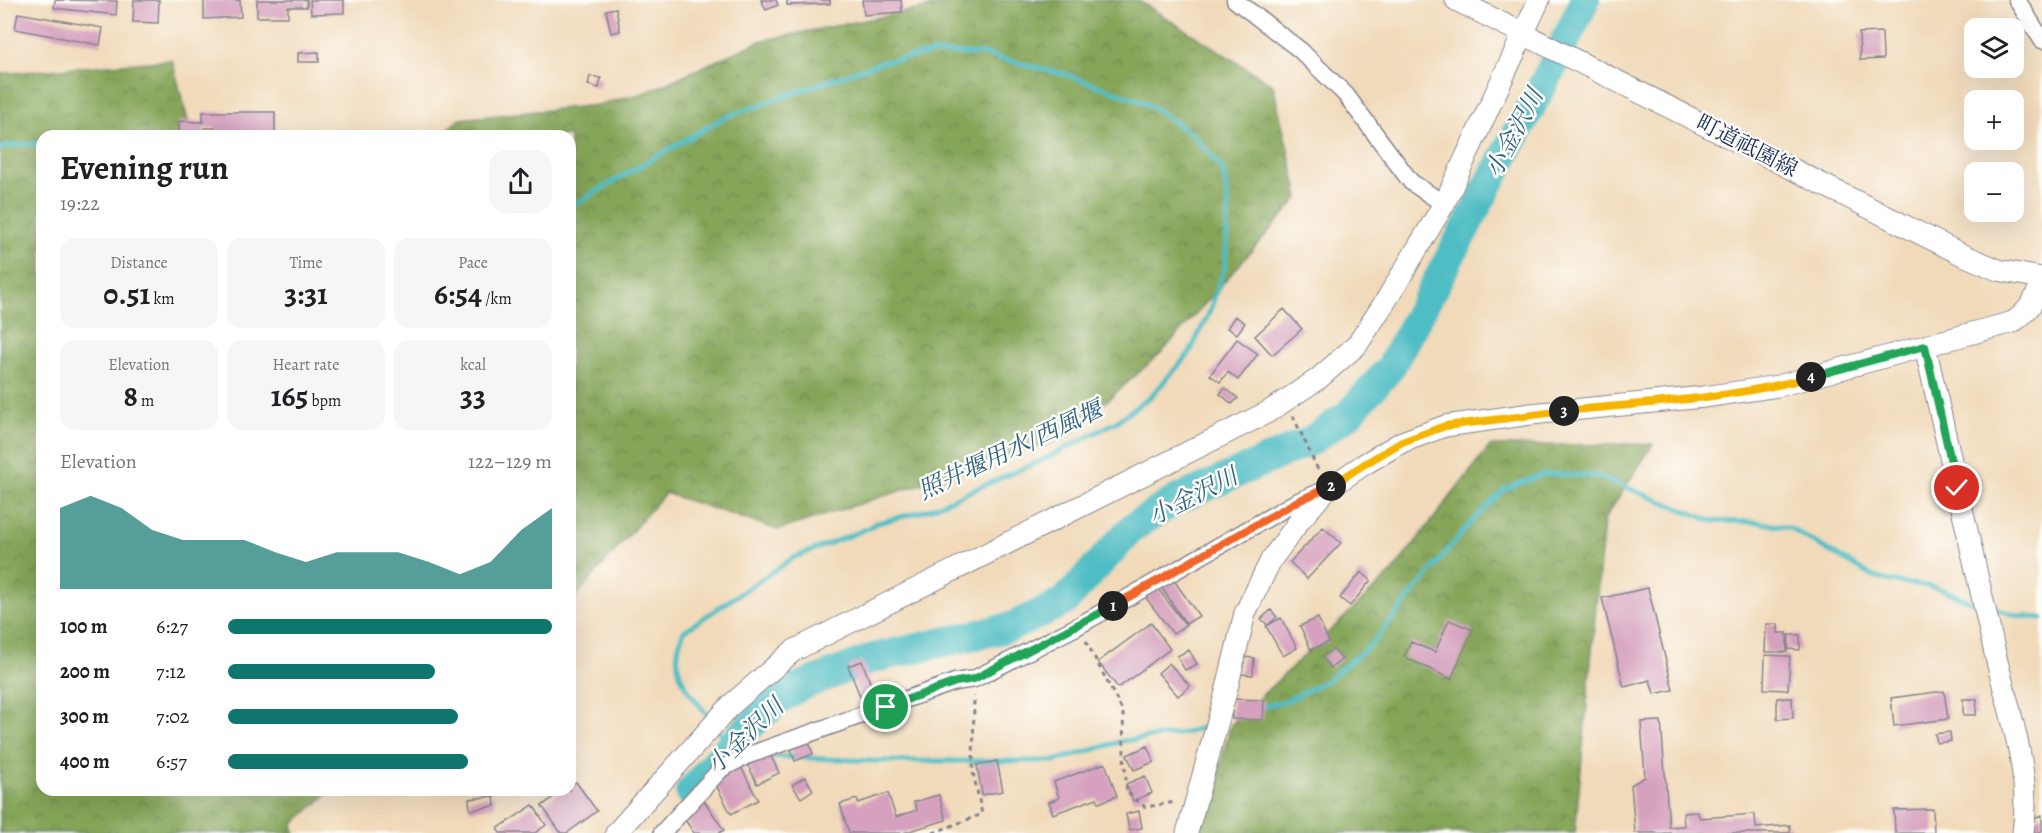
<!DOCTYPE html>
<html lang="en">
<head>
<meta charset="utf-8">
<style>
	body { margin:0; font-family:Alegreya,"Noto Serif JP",serif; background:#f6f6f6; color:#202124; height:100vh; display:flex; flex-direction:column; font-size:22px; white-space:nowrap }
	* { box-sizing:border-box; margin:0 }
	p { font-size:20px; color:#757577 }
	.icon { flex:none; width:33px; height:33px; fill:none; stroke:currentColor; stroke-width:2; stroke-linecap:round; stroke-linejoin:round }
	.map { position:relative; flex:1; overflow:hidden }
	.panel { position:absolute; left:36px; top:130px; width:540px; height:666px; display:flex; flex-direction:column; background:#fff; border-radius:18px; box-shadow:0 6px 24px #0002 }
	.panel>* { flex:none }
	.tools { position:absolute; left:1964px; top:18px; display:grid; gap:12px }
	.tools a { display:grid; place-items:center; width:60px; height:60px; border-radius:12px; background:#fff; box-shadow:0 6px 24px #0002; font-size:30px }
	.pin { position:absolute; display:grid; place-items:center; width:51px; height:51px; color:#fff; margin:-26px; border:3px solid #fff; border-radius:50%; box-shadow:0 2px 6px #0007 }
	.km { position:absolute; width:30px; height:30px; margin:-15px; border-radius:50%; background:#222; color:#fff; font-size:16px; line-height:30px; text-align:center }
	.round { display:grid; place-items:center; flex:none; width:63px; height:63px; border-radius:18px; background:#f6f6f6 }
	.overview { display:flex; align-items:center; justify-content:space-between; height:102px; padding:0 24px }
	h1 { font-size:33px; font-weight:600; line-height:45px }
	.stats { display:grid; grid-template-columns:repeat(3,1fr); gap:9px; height:102px; padding:6px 24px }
	.stats div { display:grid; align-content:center; border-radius:15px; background:#f6f6f6; text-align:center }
	.stats b { font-size:30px; font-weight:600 }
	.stats small { font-size:16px; font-weight:400 }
	.stats p { font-size:16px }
	.chart { height:168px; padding:12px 24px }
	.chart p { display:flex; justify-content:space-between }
	.chart svg { width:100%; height:108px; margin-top:6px; fill:#0f766e; opacity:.7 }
	ul { padding:0 24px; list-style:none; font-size:20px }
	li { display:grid; grid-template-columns:96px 72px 1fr; align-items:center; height:45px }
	li i { height:15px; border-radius:8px; background:#0f766e }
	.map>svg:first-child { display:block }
</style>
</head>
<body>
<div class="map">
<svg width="2042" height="833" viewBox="0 0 2042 833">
	<defs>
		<pattern id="forest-crowns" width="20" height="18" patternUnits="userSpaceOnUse" patternTransform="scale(1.5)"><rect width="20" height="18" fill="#85a559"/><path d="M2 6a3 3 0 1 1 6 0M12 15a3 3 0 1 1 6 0" fill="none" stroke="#6c874d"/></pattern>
	</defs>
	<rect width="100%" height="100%" fill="#fdfcf7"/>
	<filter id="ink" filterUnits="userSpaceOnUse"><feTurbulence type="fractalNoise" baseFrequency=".0167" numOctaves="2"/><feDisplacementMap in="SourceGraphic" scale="12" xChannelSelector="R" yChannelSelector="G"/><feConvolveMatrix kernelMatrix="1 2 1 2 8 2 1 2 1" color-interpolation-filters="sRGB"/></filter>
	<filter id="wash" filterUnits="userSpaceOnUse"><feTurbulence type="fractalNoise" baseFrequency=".008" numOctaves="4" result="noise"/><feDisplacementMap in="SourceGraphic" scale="24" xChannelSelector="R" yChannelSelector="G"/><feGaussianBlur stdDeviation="1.35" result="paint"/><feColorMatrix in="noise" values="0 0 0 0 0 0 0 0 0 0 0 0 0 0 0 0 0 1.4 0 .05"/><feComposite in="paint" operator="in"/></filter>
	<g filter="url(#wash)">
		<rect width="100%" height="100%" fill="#f1daba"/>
		<path fill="url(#forest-crowns)" stroke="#506a5c" stroke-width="1.5" d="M 965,0 L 1138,0 L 1273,85 L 1299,197 L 1164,350 L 1065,438 L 778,530 L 665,493 L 570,603 L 570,136 L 439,136 L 460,119 L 598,105 L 647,92 L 760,41 Z
			M 172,60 L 192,136 L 42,136 L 42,790 L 331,791 L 293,824 L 295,833 L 0,833 L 0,74 Z
			M 1653,444 L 1604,520 L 1575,833 L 1201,833 L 1231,725 L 1392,572 L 1490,446 Z"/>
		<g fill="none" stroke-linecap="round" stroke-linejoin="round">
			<path stroke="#4fbdc4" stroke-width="5" d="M 0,149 L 6,146 L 42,143
				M 570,207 L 723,118 L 882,62 L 933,53 L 983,54 L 1067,75 L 1141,101 L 1156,109 L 1194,136 L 1223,170 L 1228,204 L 1225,267 L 1209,313 L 1189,354 L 1151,396 L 1116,422 L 1047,458 L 927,510 L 874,524 L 871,527 L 793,558 L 684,631 C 666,671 688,690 711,720
				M 1991,608 L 2020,616 L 2042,618
				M 1259,708 L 1288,700 L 1326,681 L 1371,645 L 1471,522 L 1505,489 L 1544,474 L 1597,476 L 1712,521 L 1757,522 L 1790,528 L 1872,576 C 1894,585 1920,582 1943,590 C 1956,594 1966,601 1979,605
				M 717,727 L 728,748 L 738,748 L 748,751
				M 766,756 L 873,761 L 1055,761 L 1122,741 L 1186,733 L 1211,724"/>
			<path stroke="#4fbdc4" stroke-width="30" d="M 690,792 L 728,748 L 756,720 L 779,700 L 799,687 L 873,658 L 1011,627 L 1064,602 L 1133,527 L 1176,500 L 1312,440 L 1348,415 L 1390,368 L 1555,62 L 1585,0"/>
		</g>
		<g id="blocks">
			<path fill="#d5a1be" d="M 55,0 L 117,1 L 116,15 L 54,8 Z
				M 134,0 L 159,0 L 158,23 L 133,22 Z
				M 240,0 L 241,17 L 204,19 L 204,1 Z
				M 257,0 L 307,0 L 307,7 L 288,7 L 288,17 L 257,17 Z
				M 310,0 L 344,0 L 344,13 L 311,14 Z
				M 761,0 L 776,0 L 778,5 L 766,10 Z
				M 787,0 L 830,0 L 830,4 L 787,5 Z
				M 862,0 L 901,0 L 902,12 L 864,15 Z
				M 616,8 L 620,31 L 611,33 L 606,10 Z
				M 18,13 L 103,28 L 100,45 L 15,29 Z
				M 1882,32 L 1883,59 L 1860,60 L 1859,33 Z
				M 319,52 L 319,62 L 298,62 L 298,53 Z
				M 590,76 L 601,78 L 599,88 L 588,85 Z
				M 203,112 L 275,112 L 275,136 L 215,136 L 215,128 L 204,128 L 204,136 L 179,136 L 179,121 L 203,122 Z
				M 1284,309 L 1302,329 L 1272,355 L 1255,336 Z
				M 1235,316 L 1245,323 L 1237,334 L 1227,328 Z
				M 1237,339 L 1258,354 L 1238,380 L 1228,372 L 1220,382 L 1210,375 Z
				M 1225,388 L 1238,398 L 1232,404 L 1220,394 Z
				M 1323,527 L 1341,543 L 1307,579 L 1290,562 Z
				M 1361,572 L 1371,580 L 1350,606 L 1340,598 Z
				M 1173,579 L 1199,616 L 1186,624 L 1161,587 Z
				M 1648,588 L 1673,690 L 1654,694 L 1650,680 L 1624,687 L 1602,598 Z
				M 1158,589 L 1186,625 L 1173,634 L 1146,598 Z
				M 1271,610 L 1277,617 L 1268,625 L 1281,618 L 1297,648 L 1283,656 L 1266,626 L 1268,625 L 1261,619 Z
				M 1318,618 L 1329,642 L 1311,650 L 1300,626 Z
				M 1449,620 L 1473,630 L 1451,679 L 1404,657 L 1411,642 L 1435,652 Z
				M 1151,623 L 1170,649 L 1118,688 L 1098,662 Z
				M 1766,624 L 1778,624 L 1778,633 L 1787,633 L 1787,652 L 1765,652 Z
				M 1789,635 L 1800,635 L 1800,650 L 1788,649 Z
				M 1333,649 L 1342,659 L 1331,668 L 1322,657 Z
				M 1189,650 L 1197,664 L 1185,670 L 1177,656 Z
				M 1765,655 L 1790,656 L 1788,690 L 1764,689 Z
				M 1242,657 L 1254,658 L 1253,675 L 1241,674 Z
				M 862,661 L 877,701 L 864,706 L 848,666 Z
				M 1169,663 L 1190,686 L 1178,696 L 1158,673 Z
				M 1944,691 L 1948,719 L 1894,726 L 1891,698 Z
				M 1777,698 L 1792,698 L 1793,718 L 1777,719 Z
				M 1232,699 L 1264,700 L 1263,720 L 1232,719 Z
				M 1963,699 L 1977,699 L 1976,715 L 1963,715 Z
				M 1661,721 L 1669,827 L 1684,826 L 1683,813 L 1697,812 L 1700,818 L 1755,814 L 1756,828 L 1790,825 L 1790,833 L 1635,833 L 1631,785 L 1645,777 L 1641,722 Z
				M 1950,732 L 1951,741 L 1937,743 L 1935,734 Z
				M 807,736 L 813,754 L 795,761 L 789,743 Z
				M 1147,746 L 1154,762 L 1134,770 L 1127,755 Z
				M 770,754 L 779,773 L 757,784 L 748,765 Z
				M 997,761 L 1003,791 L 982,795 L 977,765 Z
				M 1105,763 L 1117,796 L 1099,803 L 1097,798 L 1053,814 L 1049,802 L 1059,798 L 1054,782 Z
				M 741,767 L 758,800 L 731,814 L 714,781 Z
				M 1145,776 L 1152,793 L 1133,801 L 1126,784 Z
				M 805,777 L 813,790 L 801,798 L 792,785 Z
				M 576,782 L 597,811 L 567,833 L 561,833 L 542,806 L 563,790 L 570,790 L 570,786 Z
				M 888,793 L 896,817 L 917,810 L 914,802 L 939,795 L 946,820 L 903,833 L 849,833 L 840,804 L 857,799 L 858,803 Z
				M 494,796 L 495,806 L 470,810 L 469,799 Z
				M 703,799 L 724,830 L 719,833 L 694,833 L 681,814 Z
				M 533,805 L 546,825 L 535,833 L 500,833 L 497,829 Z
				M 1933,809 L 1934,833 L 1895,833 L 1894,810 Z
				M 1139,811 L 1142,828 L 1129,830 L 1126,814 Z
				M 2042,815 L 2042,831 L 2035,833 L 2031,819 Z"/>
		</g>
	</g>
	<g filter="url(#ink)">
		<use href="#blocks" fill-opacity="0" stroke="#86848c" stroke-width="1.5"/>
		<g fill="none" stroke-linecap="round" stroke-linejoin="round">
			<defs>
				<path id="minor" d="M 1235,0 L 1300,50 L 1346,95 L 1411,182 L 1444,204
					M 2017,0 L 2042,40
					M 662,833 L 721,769 L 746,756 L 955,682 L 974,679 L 1078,626 L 1296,502 L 1325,490"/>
				<path id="tertiary" d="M 1456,0 L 1961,254 L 1998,270 L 2042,278
					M 1925,346 C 1948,447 1971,548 1994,649 C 2008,710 2032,771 2023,833
					M 616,833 L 731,705 L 793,651 L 1268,412 L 1318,379 L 1357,345 L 1387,299 L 1444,204 L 1539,0
					M 1187,833 L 1226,692 L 1245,613 L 1271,560 L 1300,520 L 1326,490 L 1363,465 L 1402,442 L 1445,426 L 1531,414 L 1704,397 L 1778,386 L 2013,322 C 2030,310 2035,300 2042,281"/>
			</defs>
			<use href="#minor" stroke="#86848c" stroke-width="19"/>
			<use href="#tertiary" stroke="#86848c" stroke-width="23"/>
			<path stroke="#86848c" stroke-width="3" stroke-dasharray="4.5 4.5" stroke-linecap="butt" d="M 1293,416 L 1319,472
				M 1086,641 L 1123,712 L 1124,756 L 1127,792 L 1145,807 L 1176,802
				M 933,833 L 982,814 L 973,772 L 974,696"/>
			<use href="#minor" stroke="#fff" stroke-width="16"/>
			<use href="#tertiary" stroke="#fff" stroke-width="21"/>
		</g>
	</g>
	<g fill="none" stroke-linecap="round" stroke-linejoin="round" filter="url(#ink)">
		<defs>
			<path id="split-1" d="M 886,707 L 956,682 L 974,679 L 1113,606"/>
			<path id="split-2" d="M 1113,606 L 1296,502 L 1331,486"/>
			<path id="split-3" d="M 1331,486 L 1363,465 L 1402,442 L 1445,426 L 1564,411"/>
			<path id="split-4" d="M 1564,411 C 1646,403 1730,399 1811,377"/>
			<path id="split-5" d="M 1811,377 L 1925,346 L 1957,488"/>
		</defs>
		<use href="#split-1" stroke="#fff" stroke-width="12"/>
		<use href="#split-2" stroke="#fff" stroke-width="12"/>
		<use href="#split-3" stroke="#fff" stroke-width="12"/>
		<use href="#split-4" stroke="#fff" stroke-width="12"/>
		<use href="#split-5" stroke="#fff" stroke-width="12"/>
		<use href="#split-1" stroke="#22a559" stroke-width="8"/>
		<use href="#split-2" stroke="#f0652b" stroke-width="8"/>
		<use href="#split-3" stroke="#f5b400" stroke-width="8"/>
		<use href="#split-4" stroke="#f5b400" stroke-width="8"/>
		<use href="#split-5" stroke="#22a559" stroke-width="8"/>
	</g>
	<g text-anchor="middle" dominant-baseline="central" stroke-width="5" stroke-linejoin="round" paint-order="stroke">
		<g font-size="22" fill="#1b2f5e" stroke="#fdfcf7">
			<text transform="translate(1747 146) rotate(27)">町道祗園線</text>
		</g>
		<g font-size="24" font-style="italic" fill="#2d6182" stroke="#fdfcf7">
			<text transform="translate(1514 133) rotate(-62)">小金沢川</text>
			<text transform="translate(1010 450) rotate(-25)">照井堰用水/西風堰</text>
			<text transform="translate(1193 496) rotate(-27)">小金沢川</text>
			<text transform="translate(745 736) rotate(-44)">小金沢川</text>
		</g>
	</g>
</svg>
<div class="tools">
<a><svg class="icon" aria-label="layers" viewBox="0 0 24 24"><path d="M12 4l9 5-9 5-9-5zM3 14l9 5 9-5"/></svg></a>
<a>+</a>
<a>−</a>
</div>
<div class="pin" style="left:886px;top:707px;background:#1e9e55"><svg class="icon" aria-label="arrive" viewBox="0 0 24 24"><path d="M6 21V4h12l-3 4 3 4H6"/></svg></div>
<div class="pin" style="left:1957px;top:488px;background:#d93025"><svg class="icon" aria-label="check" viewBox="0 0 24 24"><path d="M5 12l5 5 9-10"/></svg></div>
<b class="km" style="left:1113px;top:606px">1</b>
<b class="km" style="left:1331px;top:486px">2</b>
<b class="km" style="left:1564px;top:411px">3</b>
<b class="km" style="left:1811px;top:377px">4</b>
<section class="panel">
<div class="overview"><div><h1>Evening run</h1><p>19:22</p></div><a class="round"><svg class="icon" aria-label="share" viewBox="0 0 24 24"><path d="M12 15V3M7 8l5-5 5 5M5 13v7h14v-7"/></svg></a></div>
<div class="stats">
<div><p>Distance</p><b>0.51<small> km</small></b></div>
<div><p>Time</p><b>3:31</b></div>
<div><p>Pace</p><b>6:54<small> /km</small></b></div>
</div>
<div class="stats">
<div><p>Elevation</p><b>8<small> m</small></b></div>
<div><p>Heart rate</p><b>165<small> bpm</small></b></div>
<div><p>kcal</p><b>33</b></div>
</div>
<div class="chart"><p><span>Elevation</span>122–129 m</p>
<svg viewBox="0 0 160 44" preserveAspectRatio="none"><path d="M0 44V11L10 6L20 11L30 20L40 24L50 24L60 24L70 29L80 33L90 29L100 29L110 29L120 33L130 38L140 33L150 20L160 11V44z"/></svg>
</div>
<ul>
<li><b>100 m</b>6:27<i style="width:100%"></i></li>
<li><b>200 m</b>7:12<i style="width:64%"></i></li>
<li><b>300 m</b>7:02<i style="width:71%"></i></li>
<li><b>400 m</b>6:57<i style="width:74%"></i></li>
</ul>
</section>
</div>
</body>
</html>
